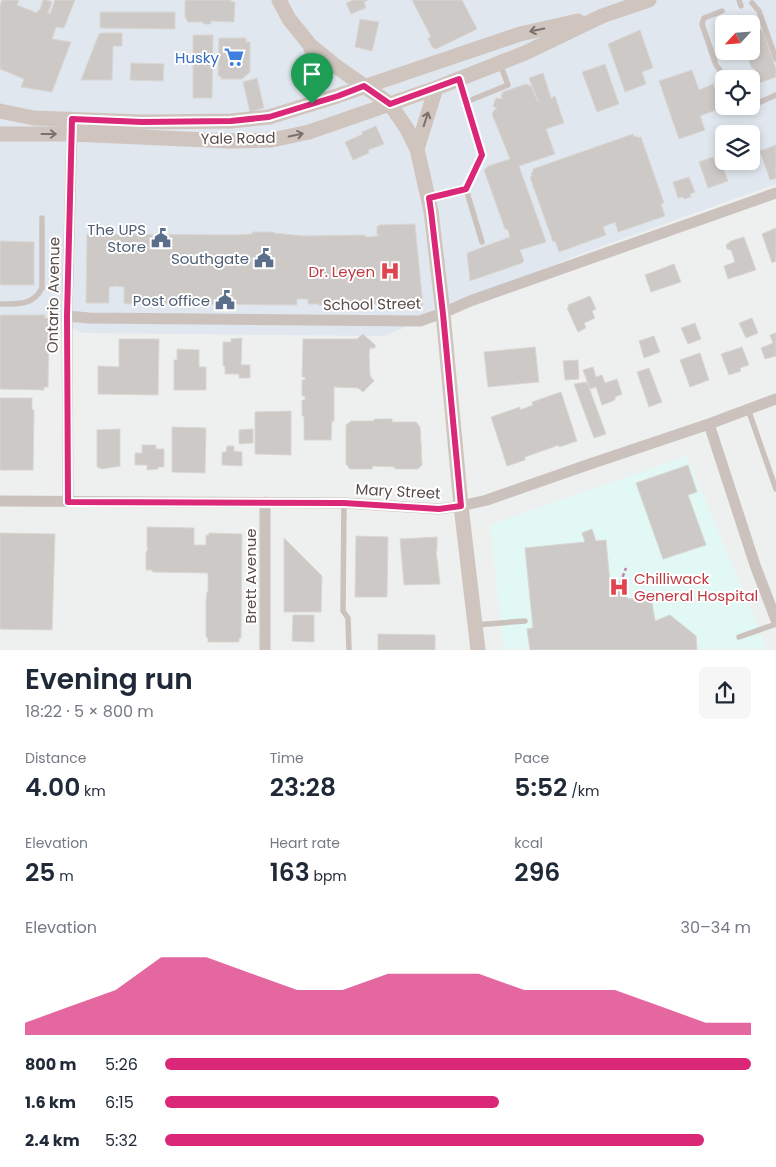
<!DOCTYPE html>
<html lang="en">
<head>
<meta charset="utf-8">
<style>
	body { margin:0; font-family:Poppins,sans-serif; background:#f6f6f7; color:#1f2937; height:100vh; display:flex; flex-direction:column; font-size:19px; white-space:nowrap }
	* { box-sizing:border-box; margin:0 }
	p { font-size:16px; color:#747a83 }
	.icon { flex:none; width:28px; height:28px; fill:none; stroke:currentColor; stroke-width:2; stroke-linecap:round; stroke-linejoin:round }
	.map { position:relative; height:650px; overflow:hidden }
	.details { display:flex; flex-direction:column; background:#fff; flex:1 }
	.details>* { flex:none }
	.needle { width:32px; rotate:244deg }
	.tools { position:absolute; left:715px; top:15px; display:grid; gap:10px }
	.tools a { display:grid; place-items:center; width:45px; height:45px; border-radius:8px; background:#fff; box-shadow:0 2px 8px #0003; font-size:25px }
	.pin { position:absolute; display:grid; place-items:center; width:42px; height:42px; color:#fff; margin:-51px -21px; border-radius:50% 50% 50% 0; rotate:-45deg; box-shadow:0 0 5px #0007 }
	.pin .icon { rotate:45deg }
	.round { display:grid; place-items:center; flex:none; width:52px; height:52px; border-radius:8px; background:#f6f6f7 }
	.summary { display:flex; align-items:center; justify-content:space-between; height:85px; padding:0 25px }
	h1 { font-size:28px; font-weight:600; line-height:38px }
	.stats { display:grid; grid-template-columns:repeat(3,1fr); gap:8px; height:85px; padding:5px 25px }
	.stats div { display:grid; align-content:center }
	.stats b { font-size:25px; font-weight:600 }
	.stats small { font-size:14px; font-weight:400 }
	.stats p { font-size:14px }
	.chart { height:140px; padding:10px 25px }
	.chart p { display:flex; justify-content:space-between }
	.chart svg { width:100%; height:90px; margin-top:5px; fill:#db2777; opacity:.7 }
	ul { padding:0 25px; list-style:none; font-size:16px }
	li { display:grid; grid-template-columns:80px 60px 1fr; align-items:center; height:38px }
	li i { height:12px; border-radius:6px; background:#db2777 }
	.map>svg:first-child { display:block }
</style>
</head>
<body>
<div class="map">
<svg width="776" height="650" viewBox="0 0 776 650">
	<rect width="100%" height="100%" fill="#eef0f0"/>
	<path fill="#e0e7ee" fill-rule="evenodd" d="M 0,0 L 776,0 L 776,184 L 578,255 L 384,336 L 83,333 L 46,316 L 0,318 ZM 724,24 L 751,24 L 751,51 L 724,51 ZM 724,79 L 751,79 L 751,106 L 724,106 ZM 724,134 L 751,134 L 751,161 L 724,161 Z"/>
	<path fill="#e1f8f5" d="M 687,456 L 767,649 L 504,649 L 490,525 Z"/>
	<path fill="#cdc9c6" stroke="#d9d6d3" d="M 2,0 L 19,0 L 17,5 L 37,13 L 38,10 L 40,10 L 43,0 L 47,0 L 52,2 L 48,13 L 50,14 L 55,0 L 75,0 L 64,28 L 56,27 L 52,39 L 71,42 L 52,92 L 21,87 L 24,79 L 0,69 L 0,6 Z
		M 185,0 L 231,0 L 231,2 L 235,2 L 234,22 L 211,21 L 211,24 L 204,24 L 203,22 L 188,22 L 185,17 Z
		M 353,0 L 369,0 L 364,2 L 366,8 L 351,14 L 346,3 Z
		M 412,0 L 462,0 L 477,29 L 436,49 L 432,47 L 428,38 L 431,37 Z
		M 100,12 L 175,12 L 175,29 L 100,28 Z
		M 360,19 L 379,22 L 372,51 L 355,47 Z
		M 755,26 L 763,31 L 776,69 L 776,77 L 759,83 L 754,68 L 752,69 L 746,51 L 751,51 L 751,27 Z
		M 640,30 L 653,68 L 642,72 L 646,84 L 625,92 L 608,44 Z
		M 101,33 L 122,33 L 122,46 L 113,46 L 112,80 L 81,80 L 99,34 Z
		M 193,35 L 213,35 L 212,98 L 193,98 Z
		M 219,38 L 246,38 L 246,42 L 250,42 L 250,72 L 242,79 L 221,79 L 221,76 L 218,76 Z
		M 131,63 L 164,64 L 163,81 L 130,80 Z
		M 605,64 L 619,104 L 597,112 L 582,72 Z
		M 692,70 L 699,90 L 713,84 L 721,108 L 700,116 L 705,130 L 679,139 L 659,81 Z
		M 543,73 L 551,98 L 555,96 L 564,123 L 546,129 L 555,154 L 519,166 L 546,242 L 520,250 L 524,261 L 522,263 L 470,281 L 467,253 L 510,237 L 508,230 L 505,229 L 484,170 L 488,166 L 510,159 L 492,114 L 494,110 L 497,109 L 493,106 L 496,98 L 502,99 L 501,96 L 503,92 L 526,84 L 531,86 L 538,102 L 529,78 Z
		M 257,78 L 264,108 L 250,112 L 243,82 Z
		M 376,126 L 384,144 L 368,150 L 369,153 L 353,160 L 345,142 L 363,134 L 362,132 Z
		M 633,134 L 634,137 L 637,136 L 638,138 L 641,137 L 664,203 L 661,204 L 665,216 L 618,232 L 615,222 L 603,227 L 606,235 L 559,252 L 555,241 L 553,242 L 530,177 L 532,176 L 531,173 L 533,172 L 533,169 Z
		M 776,145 L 776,178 L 770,180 L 760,151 Z
		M 713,157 L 716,164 L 721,162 L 728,181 L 708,188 L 699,162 Z
		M 689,177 L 695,192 L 690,194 L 691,197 L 684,199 L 683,197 L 678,198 L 673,182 Z
		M 415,224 L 423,306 L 386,306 L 386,304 L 318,305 L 318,304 L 308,304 L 308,299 L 297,299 L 297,305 L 165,304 L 165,299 L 150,299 L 150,303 L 126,304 L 124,303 L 124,287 L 116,286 L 109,287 L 109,303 L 86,303 L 87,234 L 236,235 L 252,234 L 252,232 L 274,232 L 274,233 L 304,236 L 363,235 L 367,237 L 378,236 L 379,235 L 377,235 L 377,226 L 379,226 L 379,225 Z
		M 776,228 L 776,261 L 772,263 L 762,234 Z
		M 744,237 L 756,270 L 728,279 L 724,266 L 735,262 L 731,250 L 727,249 L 726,245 L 731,241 Z
		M 0,241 L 34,242 L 34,285 L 0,285 Z
		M 674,264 L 681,282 L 651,292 L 645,275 Z
		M 590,296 L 596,309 L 592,311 L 595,318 L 584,323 L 586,328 L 578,332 L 567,308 L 569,307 L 568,305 Z
		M 0,315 L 45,315 L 45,318 L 49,318 L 48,387 L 44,387 L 44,390 L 0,389 Z
		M 752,318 L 758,333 L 746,338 L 739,323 Z
		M 695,323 L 701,339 L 688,344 L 681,328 Z
		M 776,333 L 776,356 L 765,359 L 761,348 L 773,343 L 770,335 Z
		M 363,334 L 375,345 L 375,348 L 370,348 L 369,355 L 370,376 L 374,381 L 363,392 L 358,388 L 334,387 L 334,421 L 332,421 L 331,440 L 304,440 L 304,416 L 302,416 L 302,400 L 305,400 L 305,396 L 302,396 L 302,380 L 305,380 L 305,377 L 302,377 L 303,339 L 357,339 Z
		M 654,336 L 660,352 L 644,358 L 639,341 Z
		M 242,338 L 241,365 L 250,365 L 250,378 L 239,378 L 239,374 L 225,374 L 225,366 L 223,366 L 223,342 L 231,342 L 231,339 Z
		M 119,339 L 159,339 L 158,395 L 98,394 L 98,366 L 119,367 Z
		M 535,347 L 539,382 L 488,387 L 484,352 Z
		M 742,347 L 749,365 L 740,368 L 741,371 L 729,375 L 721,354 Z
		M 177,349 L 199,350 L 199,367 L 206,367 L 206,390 L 174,390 L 174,360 L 177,360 Z
		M 700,353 L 709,380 L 690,387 L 680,360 Z
		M 578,360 L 579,379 L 565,380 L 563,361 Z
		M 593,367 L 596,377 L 602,375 L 605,383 L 617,379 L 622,394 L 615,397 L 615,400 L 602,405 L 596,387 L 590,389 L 583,370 Z
		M 649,368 L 662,402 L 649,407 L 637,372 Z
		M 587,382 L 606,434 L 594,438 L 574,384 Z
		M 561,392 L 577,441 L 559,447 L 559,445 L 525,457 L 525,460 L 507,466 L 491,417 L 520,407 L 520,410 L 533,405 L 532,402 Z
		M 0,398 L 32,398 L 32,410 L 34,410 L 33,470 L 0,470 Z
		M 291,411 L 291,455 L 255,454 L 255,412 Z
		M 374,419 L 392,419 L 392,422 L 416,422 L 420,427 L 421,443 L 422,465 L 418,469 L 395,469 L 395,467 L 373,466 L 372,469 L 350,469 L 346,464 L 346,425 L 351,421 L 374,421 Z
		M 172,427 L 206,428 L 205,473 L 172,472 Z
		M 120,429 L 120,466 L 102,469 L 97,467 L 97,430 Z
		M 253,429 L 253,443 L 239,444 L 239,430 Z
		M 142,445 L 156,445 L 156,449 L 164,449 L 164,467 L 158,467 L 158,469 L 147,470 L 147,465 L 135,465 L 135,453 L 142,453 Z
		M 227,446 L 234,446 L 234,451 L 242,452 L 242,466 L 222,465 L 222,452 L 226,452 Z
		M 688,465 L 697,492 L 688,495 L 706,545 L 663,559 L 636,483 Z
		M 147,527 L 194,528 L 194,545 L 206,545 L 206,535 L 209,535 L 209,533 L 242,534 L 241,638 L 239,638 L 239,642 L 208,642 L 208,638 L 206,637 L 206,601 L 207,592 L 208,592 L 208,573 L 152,572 L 153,570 L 146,570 L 146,552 L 147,551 L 148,548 L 147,548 Z
		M 592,529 L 596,541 L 606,540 L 610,583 L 629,599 L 651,597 L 655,621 L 670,615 L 696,636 L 697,650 L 530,650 L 527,629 L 533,628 L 525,548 L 585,542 L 582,533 Z
		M 0,533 L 55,534 L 52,630 L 0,629 Z
		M 356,536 L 388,537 L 387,597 L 355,597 Z
		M 437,537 L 437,551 L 436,551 L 440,584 L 404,585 L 400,539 Z
		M 284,538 L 322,576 L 321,612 L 284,612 Z
		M 293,615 L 314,615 L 314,642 L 292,641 Z
		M 378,634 L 435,635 L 435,650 L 378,650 Z"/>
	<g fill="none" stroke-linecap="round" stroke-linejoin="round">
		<path stroke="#c37ead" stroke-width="2.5" stroke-dasharray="4 2.5" stroke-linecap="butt" d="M 618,589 L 626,568"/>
		<path stroke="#cbc2be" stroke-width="5.5" d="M 739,0 L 741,6
			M 752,3 L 759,11 L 776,59
			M 722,11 L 704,18 L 702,24 L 716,65 L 722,73 L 724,79
			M 459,79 L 482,155 L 466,189 L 482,242
			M 466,102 L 508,85 L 500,64
			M 736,106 L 744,109 L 751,106
			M 751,106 L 776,95
			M 430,198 L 466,189
			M 0,304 C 17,304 33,306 42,288 L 42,218
			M 748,409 L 776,489
			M 344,503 L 343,611 L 348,618 L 349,650
			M 475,625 L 525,621
			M 739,637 L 776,624"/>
		<path stroke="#cbc2be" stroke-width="11" d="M 67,316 L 89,318 L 420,321 L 443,313 L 470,301 L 776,193
			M 709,424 L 755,565 L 776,620
			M 0,501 L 344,503 L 439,509 L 461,506 L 487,500 L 587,465 L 709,424 L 776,399
			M 68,501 L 67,316 L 72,126
			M 265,650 L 265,502"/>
		<path stroke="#d0c4be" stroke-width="15" d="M 279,0 L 289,19 L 310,45 L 337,67 L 390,104 L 407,129 L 417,149 L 431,211 L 443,313 L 461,506 L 478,650
			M 310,45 C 317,66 323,83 312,104
			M 0,111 L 34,118 L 143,122 L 231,121 L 269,117 L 337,96 L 520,34 L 578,21
			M 0,134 L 71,134 L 230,141 L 272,140 L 309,132 L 436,88 L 525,53 L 602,16 L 649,0
			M 417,149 L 436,88"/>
	</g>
	<defs><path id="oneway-shaft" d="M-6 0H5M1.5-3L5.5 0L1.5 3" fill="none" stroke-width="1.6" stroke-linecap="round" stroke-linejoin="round" transform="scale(1.25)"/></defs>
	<g stroke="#7d716c">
		<use href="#oneway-shaft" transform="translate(537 30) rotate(168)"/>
		<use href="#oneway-shaft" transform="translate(426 119) rotate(-72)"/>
		<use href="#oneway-shaft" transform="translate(49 134)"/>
		<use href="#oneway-shaft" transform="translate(296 135) rotate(-12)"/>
	</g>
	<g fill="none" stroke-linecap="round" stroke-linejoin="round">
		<defs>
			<path id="route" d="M 459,79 L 482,155 L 466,189 L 429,198 L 431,211 L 443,314 L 461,506 L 439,509 L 344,503 L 68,502 L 67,316 L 72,119 L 142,122 L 231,121 L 269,117 L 338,96 L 364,86 L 390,104 Z"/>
		</defs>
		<use href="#route" stroke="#fff" stroke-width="10"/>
		<use href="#route" stroke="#db2777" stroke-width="6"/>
	</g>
	<defs>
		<symbol id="supermarket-bare" viewBox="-9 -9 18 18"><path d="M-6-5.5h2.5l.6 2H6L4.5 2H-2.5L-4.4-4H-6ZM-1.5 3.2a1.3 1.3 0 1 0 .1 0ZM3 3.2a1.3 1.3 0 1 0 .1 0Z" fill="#3f7fe0" stroke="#fff" stroke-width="2.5" paint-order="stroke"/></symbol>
		<symbol id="civic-bare" viewBox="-9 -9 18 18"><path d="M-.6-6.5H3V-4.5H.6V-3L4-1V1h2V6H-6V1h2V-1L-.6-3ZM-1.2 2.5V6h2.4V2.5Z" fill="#5c6f8a" stroke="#fff" stroke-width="2.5" paint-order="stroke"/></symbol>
		<symbol id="hospital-bare" viewBox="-9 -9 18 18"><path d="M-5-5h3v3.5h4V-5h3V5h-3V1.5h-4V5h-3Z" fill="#e0444e" stroke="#fff" stroke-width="2.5" paint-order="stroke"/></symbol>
	</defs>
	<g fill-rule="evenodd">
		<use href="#supermarket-bare" x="220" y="43" width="28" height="28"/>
		<use href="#civic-bare" x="147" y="224" width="28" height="28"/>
		<use href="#civic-bare" x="250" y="244" width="28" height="28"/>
		<use href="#hospital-bare" x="376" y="257" width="28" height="28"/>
		<use href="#civic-bare" x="211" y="286" width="28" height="28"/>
		<use href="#hospital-bare" x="605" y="573" width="28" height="28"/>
	</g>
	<g text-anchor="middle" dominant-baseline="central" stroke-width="4" stroke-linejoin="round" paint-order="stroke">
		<g font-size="15" fill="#366cbe" stroke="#fff" text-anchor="end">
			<text x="219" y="57">Husky</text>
		</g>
		<g font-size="15" fill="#594d49" stroke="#fff">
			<text transform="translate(238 138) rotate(-1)">Yale Road</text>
			<text transform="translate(53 295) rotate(-89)">Ontario Avenue</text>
			<text transform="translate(372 304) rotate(-1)">School Street</text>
			<text transform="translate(398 491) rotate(3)">Mary Street</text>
			<text transform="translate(250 576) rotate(-90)">Brett Avenue</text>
		</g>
		<g font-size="15" fill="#4e5e75" stroke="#fff" text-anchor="end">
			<text x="146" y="229">The UPS<tspan x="146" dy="17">Store</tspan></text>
			<text x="249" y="258">Southgate</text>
			<text x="210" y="300">Post office</text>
		</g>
		<g font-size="15" fill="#be3a42" stroke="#fff" text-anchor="end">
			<text x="375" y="271">Dr. Leyen</text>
			<text x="634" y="578" text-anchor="start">Chilliwack<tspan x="634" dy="17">General Hospital</tspan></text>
		</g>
	</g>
</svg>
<div class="tools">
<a><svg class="needle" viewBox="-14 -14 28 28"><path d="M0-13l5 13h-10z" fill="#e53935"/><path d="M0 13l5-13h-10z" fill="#747a83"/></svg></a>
<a><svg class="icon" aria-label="locate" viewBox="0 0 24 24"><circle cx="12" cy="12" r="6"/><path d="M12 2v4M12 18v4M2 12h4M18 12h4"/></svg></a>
<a><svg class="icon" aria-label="layers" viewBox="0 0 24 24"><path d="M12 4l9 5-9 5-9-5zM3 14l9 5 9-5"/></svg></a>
</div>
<div class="pin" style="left:312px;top:104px;background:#1e9e55"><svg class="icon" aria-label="arrive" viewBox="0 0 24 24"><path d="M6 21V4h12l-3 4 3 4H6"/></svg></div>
</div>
<section class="details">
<div class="summary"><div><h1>Evening run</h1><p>18:22 · 5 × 800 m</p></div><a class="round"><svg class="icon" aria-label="share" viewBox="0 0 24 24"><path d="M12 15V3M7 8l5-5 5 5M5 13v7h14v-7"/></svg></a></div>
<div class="stats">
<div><p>Distance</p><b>4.00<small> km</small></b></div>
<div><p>Time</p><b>23:28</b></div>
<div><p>Pace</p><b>5:52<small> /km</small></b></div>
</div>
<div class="stats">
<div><p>Elevation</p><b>25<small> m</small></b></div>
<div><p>Heart rate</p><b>163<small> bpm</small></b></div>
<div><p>kcal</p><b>296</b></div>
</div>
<div class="chart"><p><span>Elevation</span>30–34 m</p>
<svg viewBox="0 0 160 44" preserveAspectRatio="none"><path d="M0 44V38L10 30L20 22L30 6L40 6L50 14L60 22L70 22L80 14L90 14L100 14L110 22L120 22L130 22L140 30L150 38L160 38V44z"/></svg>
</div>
<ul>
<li><b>800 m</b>5:26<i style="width:100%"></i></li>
<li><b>1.6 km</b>6:15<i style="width:57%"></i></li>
<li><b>2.4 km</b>5:32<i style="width:92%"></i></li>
</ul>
</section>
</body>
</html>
